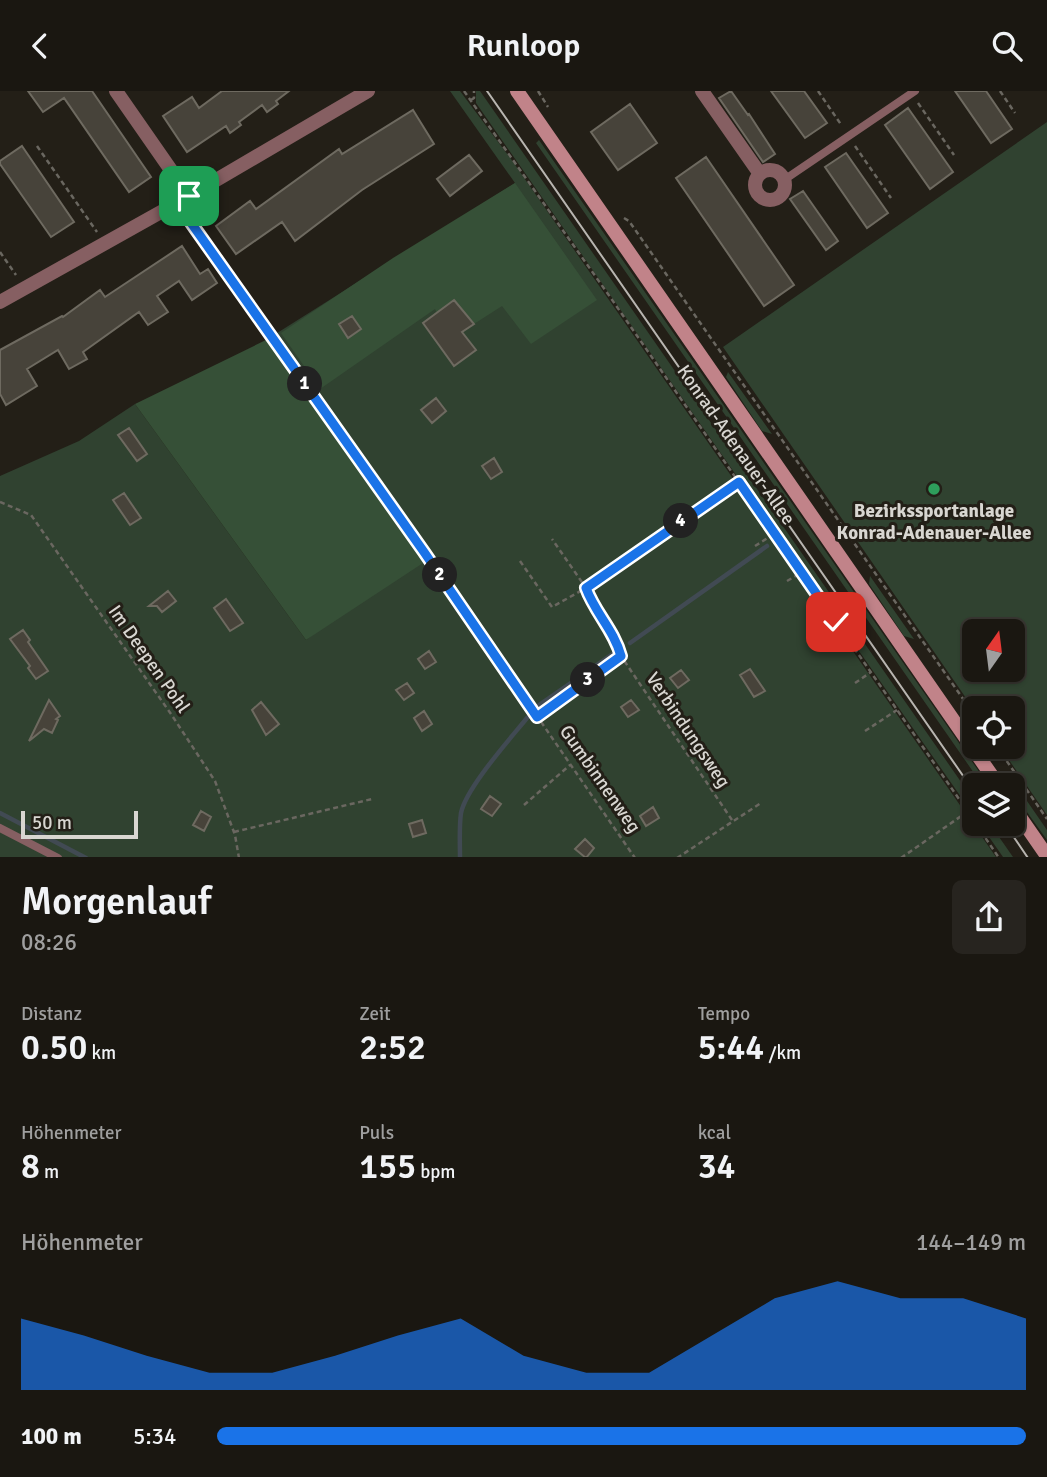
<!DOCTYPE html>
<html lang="de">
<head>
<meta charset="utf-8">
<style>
	body { margin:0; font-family:Signika,sans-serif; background:#27241f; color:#f1f3f6; height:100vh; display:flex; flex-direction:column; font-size:26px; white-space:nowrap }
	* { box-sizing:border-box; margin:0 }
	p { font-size:23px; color:#9f9f9f }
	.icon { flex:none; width:38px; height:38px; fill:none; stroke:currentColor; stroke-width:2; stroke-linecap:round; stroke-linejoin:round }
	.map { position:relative; height:766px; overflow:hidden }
	.details { display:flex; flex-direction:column; background:#1a1711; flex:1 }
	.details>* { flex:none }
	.needle { width:46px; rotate:14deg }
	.tools { position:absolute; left:962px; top:528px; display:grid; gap:14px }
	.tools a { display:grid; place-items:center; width:63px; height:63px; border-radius:10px; background:#1a1711; box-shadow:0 2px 5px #0004,0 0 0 2px #383631; font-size:35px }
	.scale { position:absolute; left:21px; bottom:18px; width:117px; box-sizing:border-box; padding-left:7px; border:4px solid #d8d6d1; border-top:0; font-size:19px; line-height:24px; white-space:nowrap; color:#d8d6d1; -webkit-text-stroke:5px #231f17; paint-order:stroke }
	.pin { position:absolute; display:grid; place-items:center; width:60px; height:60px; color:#fff; margin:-30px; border-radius:14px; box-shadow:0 4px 10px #0006 }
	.km { position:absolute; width:35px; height:35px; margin:-18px; border-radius:50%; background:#222; color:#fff; font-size:19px; line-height:35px; text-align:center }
	.round { display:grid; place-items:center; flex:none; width:74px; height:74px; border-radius:10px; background:#27241f }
	.headline { display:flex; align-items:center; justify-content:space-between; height:119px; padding:0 21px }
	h1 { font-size:38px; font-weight:600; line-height:52px }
	.metrics { display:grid; grid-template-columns:repeat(3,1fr); gap:10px; height:119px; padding:7px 21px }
	.metrics div { display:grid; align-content:center }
	.metrics b { font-size:35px; font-weight:600 }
	.metrics small { font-size:19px; font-weight:400 }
	.metrics p { font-size:19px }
	.chart { height:196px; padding:14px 21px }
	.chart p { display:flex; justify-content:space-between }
	.chart svg { width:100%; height:126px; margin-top:7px; fill:#1a73e8; opacity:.7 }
	ul { padding:0 21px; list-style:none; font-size:23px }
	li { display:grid; grid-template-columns:112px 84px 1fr; align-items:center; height:52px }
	li i { height:18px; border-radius:9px; background:#1a73e8 }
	header { display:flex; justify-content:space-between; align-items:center; height:91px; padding:0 21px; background:#1a1711; font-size:32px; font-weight:600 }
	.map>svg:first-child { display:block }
</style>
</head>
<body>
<header><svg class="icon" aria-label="back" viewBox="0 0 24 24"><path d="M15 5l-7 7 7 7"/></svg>Runloop<svg class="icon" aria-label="search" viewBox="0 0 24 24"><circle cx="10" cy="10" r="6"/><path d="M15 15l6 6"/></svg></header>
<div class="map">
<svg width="1047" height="767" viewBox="0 0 1047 767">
	<rect width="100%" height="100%" fill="#231f17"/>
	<path fill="#304230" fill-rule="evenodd" d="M 450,0 L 460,0 L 511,68 L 996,766 L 0,766 L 0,385 L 79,350 L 135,313 L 306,549 L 419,462 L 266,249 L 515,92 Z
		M 476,0 L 480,0 L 975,711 L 975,726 L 476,12 Z
		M 1047,31 L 1047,724 L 1000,656 L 1013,656 L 1013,618 L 975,618 L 975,620 L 723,256 ZM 975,541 L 1013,541 L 1013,579 L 975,579 Z
		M 539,49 L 989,695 L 983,695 L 536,52 Z
		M 728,281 L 772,343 L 762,340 L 726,286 Z
		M 870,485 L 914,548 L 904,545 L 869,493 Z
		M 1014,691 L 1047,739 L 1047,749 L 1014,703 Z
		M 980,733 L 990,733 L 1013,766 L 1003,766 Z"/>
	<path fill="#365037" d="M 515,92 L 597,209 L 531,253 L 502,215 L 449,249 L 435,218 L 320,298 L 281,242 L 393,167 Z
		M 266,249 L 419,462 L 423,472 L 306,549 L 135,313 Z"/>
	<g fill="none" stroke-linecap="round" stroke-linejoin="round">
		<path stroke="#414a53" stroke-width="4.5" d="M 630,552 L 767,455
			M 539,614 L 614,562
			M 0,722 L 86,767
			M 460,767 C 460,753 459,736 461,722 C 466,697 510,648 527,627"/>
	</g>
	<path fill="#47433a" stroke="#6e6a60" stroke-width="2" d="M 28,0 L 92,0 L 151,86 L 129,101 L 64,7 L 43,21 Z
		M 222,0 L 289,0 L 276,10 L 278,13 L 267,21 L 262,14 L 239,31 L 241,34 L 230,42 L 226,35 L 187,61 L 163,25 L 192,6 L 199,17 Z
		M 731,0 L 748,24 L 749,23 L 775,63 L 763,71 L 719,7 Z
		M 771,0 L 804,0 L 827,32 L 805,47 Z
		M 955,0 L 986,0 L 1012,38 L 991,52 Z
		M 630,13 L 657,52 L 618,79 L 591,41 Z
		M 908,17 L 953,81 L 930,98 L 885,34 Z
		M 413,19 L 434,53 L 362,99 L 295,150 L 282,131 L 236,163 L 216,135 L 250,110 L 256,118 L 339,58 L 342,63 Z
		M 22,55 L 74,131 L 51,146 L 0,73 L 0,70 Z
		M 846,62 L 888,122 L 867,137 L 825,76 Z
		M 469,64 L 482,80 L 450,105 L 437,88 Z
		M 706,66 L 794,194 L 764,215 L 676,87 Z
		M 803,100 L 838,150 L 826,159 L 790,108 Z
		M 182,155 L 200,183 L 208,178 L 217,192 L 192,209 L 179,190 L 157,205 L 168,221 L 148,234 L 139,221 L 83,261 L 87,268 L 69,278 L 58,259 L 27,278 L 37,295 L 6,314 L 0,303 L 0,259 L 62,225 L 63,226 L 100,199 L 105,206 Z
		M 454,209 L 474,233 L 462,241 L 476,259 L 454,275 L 423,232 Z
		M 352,225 L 361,238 L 348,247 L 339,233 Z
		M 436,307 L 446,320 L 432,332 L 421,319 Z
		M 129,337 L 147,363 L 137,370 L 118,344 Z
		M 494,367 L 502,381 L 491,388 L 482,375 Z
		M 124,402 L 141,427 L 130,434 L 113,409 Z
		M 168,500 L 176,510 L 162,521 L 157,515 L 149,515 Z
		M 226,508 L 243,532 L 230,540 L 214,517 Z
		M 23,539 L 30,549 L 28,551 L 48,580 L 36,588 L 28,577 L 30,575 L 10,548 Z
		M 429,560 L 436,571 L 425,578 L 418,568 Z
		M 750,578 L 765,600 L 754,606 L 740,584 Z
		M 681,579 L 689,589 L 678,597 L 670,587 Z
		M 407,592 L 414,602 L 404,609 L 396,599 Z
		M 49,609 L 60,625 L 56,628 L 58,629 L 52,642 L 44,638 L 29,650 Z
		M 631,609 L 639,619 L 628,626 L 621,616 Z
		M 261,611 L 279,633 L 266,644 L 252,619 Z
		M 424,620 L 432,633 L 422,640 L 414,627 Z
		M 490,705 L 501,713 L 492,725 L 481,718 Z
		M 653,716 L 659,727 L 646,735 L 640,725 Z
		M 201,720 L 211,726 L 204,740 L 193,734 Z
		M 422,729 L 426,742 L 413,746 L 409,733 Z
		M 585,748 L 594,757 L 586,767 L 575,758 Z"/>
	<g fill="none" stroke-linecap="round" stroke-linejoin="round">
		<path stroke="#6a6760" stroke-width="2.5" stroke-dasharray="5 3.5" stroke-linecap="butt" d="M 464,0 L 608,203 L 975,731
			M 538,0 L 548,16
			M 818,0 L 842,35
			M 1000,0 L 1015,22
			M 471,9 L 474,7 L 474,0
			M 918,12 L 954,64
			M 37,55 L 97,141
			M 855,55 L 891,107
			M 624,127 L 629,130 L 975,625
			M 0,161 L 16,184
			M 0,411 L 31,424 L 171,623 L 215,690 L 235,744 L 239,767
			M 755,455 L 774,443
			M 430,470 L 635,767
			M 520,470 L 552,516 L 586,497 L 552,448
			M 787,490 L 801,482
			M 855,592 L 871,581
			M 537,626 L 621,565
			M 865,640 L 897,619
			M 997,656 L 1047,728
			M 524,714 L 570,674
			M 732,729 L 621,565 C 614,539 595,522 586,497 L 739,391
			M 976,733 L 999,767
			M 234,741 L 372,708
			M 677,767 L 761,712
			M 901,767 L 967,721"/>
		<path stroke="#865f62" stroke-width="8" d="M 784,89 L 915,0
			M 177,112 L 424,461
			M 0,737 L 58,767"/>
		<path stroke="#865f62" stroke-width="14" d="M 116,0 L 189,105
			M 702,0 L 760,83
			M755 94a15 15 0 1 1 30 0a15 15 0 1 1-30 0Z
			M 0,211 L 177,112 L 368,0"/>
		<path stroke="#c18389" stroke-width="14" d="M 517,0 L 999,695
			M 1013,716 L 1047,765"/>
		<path stroke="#b8b5b0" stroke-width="2" d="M 487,0 L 975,702
			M 1005,733 L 1028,767"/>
	</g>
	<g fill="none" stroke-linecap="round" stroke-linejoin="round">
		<defs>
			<path id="route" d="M 189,105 L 177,112 L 424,461 L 537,626 L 621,565 C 614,539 595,522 586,497 L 739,391 L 836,531"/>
		</defs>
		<use href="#route" stroke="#fff" stroke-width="14"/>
		<use href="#route" stroke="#1a73e8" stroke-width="9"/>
	</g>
	<circle fill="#2e9e5b" stroke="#231f17" stroke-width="2.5" cx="934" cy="398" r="7"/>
	<g text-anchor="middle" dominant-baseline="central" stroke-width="6" stroke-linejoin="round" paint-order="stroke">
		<g font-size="19" fill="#d8d6d1" stroke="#231f17">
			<text transform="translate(736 354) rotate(55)">Konrad-Adenauer-Allee</text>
			<text transform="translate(149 568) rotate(55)">Im Deepen Pohl</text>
			<text transform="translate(688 639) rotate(56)">Verbindungsweg</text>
			<text transform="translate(600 688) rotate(55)">Gumbinnenweg</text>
		</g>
		<g font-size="19" font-weight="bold" fill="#d8d6d1" stroke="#231f17">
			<text x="934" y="420">Bezirkssportanlage<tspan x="934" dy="22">Konrad-Adenauer-Allee</tspan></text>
		</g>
	</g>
</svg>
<div class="tools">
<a><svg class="needle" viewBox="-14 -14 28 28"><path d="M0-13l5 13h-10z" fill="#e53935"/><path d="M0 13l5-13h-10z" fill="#9f9f9f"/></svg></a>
<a><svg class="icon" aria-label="locate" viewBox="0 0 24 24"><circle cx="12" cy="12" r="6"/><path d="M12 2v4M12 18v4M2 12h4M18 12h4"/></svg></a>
<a><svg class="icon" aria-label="layers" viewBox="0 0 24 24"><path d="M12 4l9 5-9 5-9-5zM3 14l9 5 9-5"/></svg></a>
</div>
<div class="scale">50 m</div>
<div class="pin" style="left:189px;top:105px;background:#1e9e55"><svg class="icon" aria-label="arrive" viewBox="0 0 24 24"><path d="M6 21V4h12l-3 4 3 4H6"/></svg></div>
<div class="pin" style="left:836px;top:531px;background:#d93025"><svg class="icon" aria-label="check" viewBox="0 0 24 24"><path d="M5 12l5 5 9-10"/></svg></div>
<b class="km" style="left:305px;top:293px">1</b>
<b class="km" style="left:440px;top:484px">2</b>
<b class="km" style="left:588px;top:589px">3</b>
<b class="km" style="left:681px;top:430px">4</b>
</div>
<section class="details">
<div class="headline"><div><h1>Morgenlauf</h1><p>08:26</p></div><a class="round"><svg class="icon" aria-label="share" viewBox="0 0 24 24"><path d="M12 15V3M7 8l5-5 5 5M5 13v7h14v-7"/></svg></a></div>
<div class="metrics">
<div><p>Distanz</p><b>0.50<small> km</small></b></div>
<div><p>Zeit</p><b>2:52</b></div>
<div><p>Tempo</p><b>5:44<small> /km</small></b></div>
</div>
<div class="metrics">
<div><p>Höhenmeter</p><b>8<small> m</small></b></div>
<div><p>Puls</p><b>155<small> bpm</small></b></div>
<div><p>kcal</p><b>34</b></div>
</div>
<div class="chart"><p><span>Höhenmeter</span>144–149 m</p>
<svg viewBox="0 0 160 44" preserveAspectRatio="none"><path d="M0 44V19L10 25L20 32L30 38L40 38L50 32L60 25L70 19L80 32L90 38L100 38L110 25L120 12L130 6L140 12L150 12L160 19V44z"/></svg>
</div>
<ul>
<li><b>100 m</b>5:34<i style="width:100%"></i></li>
</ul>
</section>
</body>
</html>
